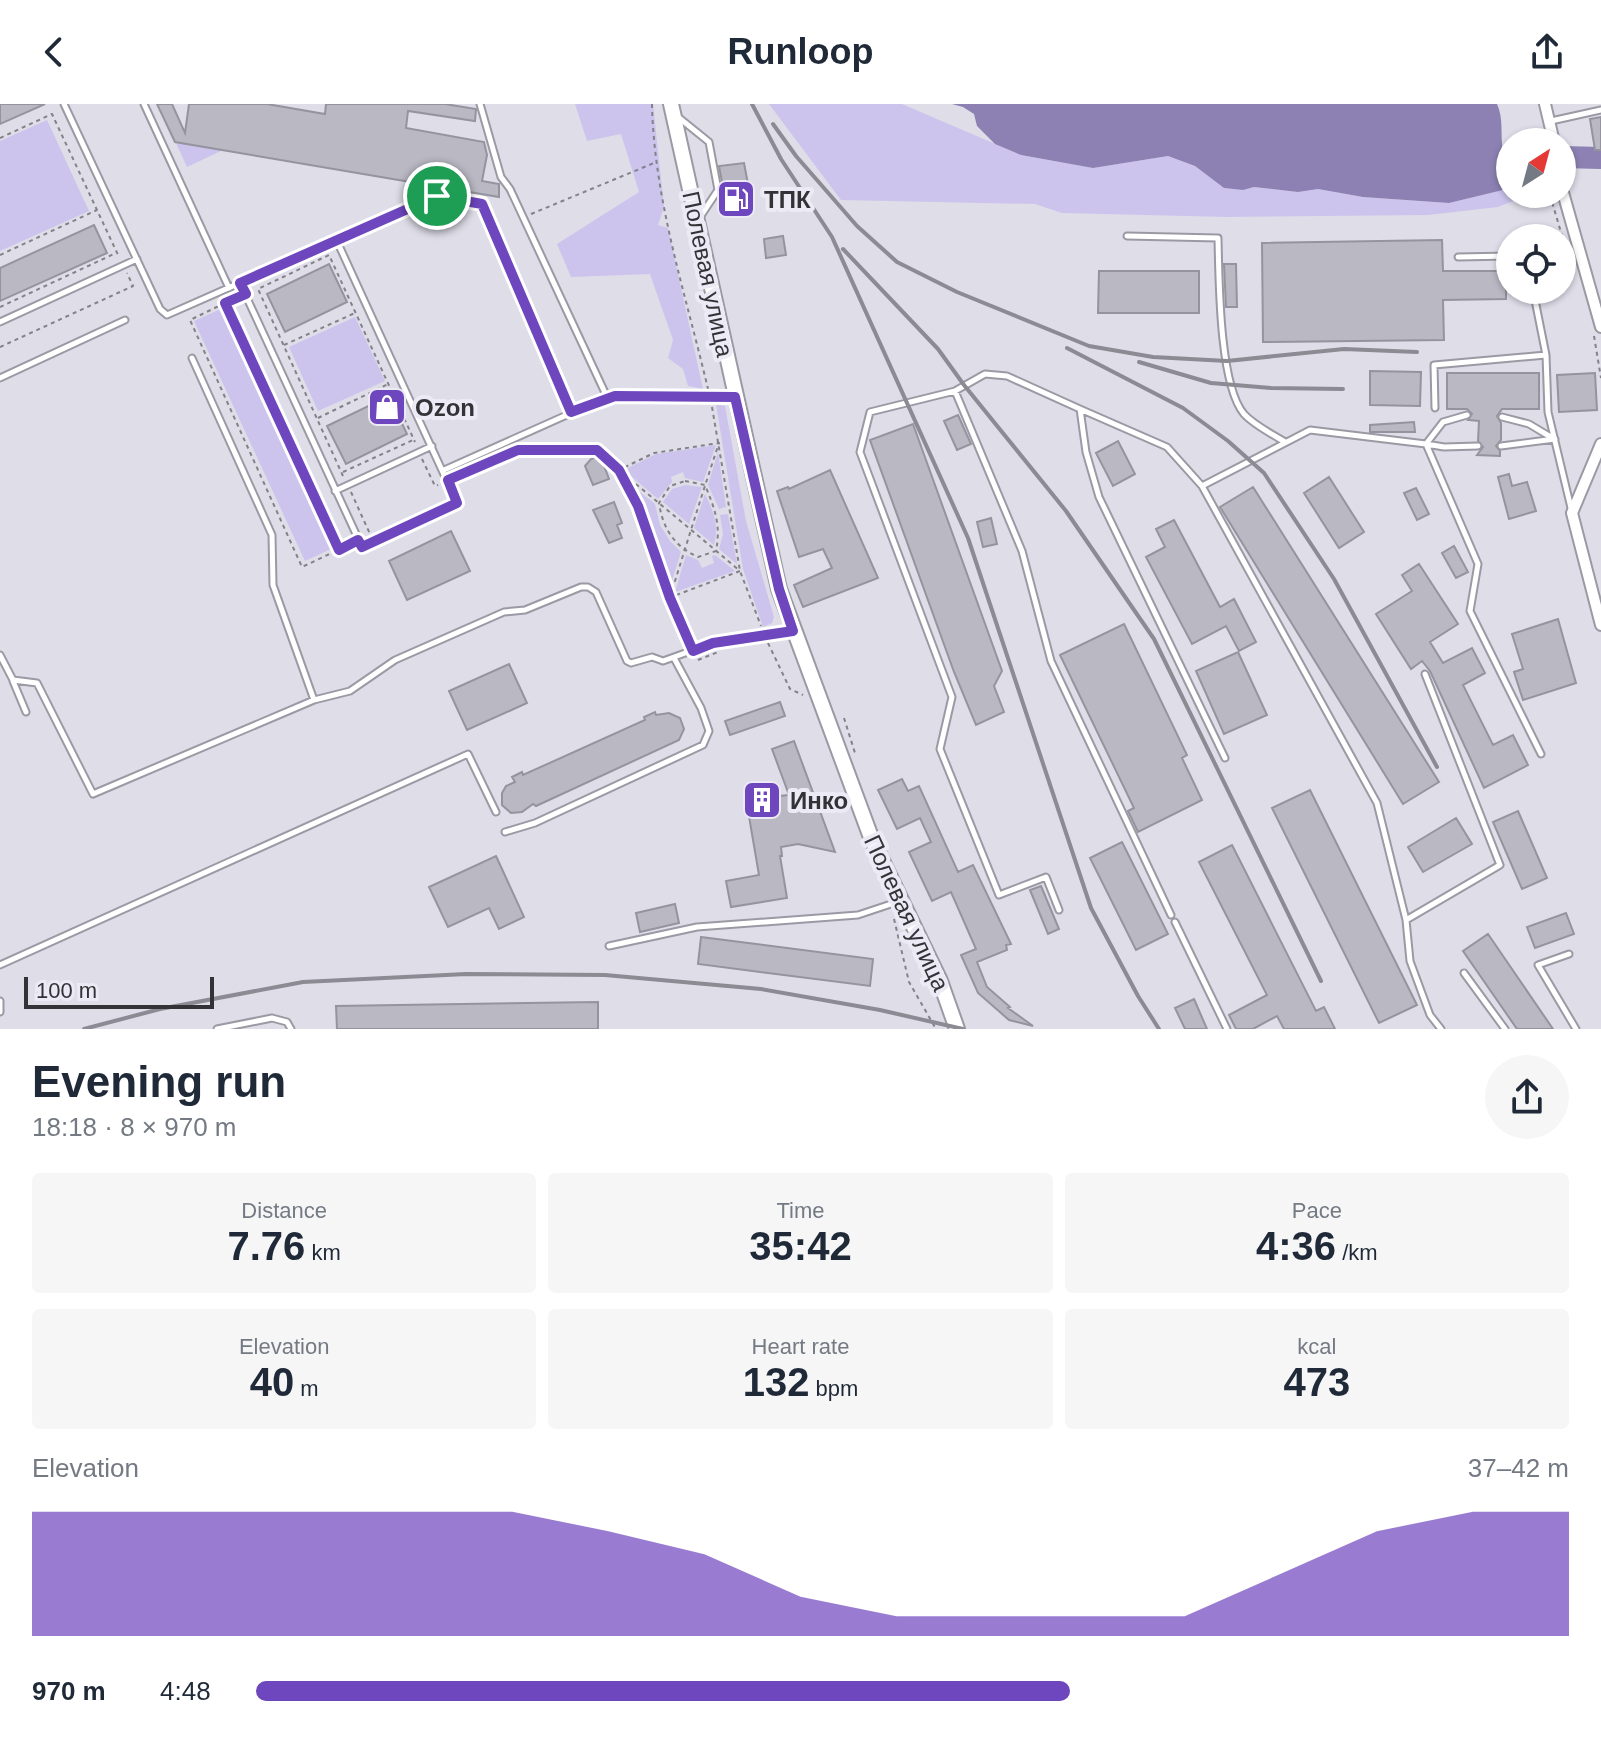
<!DOCTYPE html>
<html lang="en">
<head>
<meta charset="utf-8">
<style>
	body { margin:0; font-family:Arial,sans-serif; background:#f6f6f7; color:#1f2937; height:100vh; display:flex; flex-direction:column; font-size:30px; white-space:nowrap }
	* { box-sizing:border-box; margin:0 }
	p { font-size:26px; color:#747a83 }
	.icon { flex:none; width:44px; height:44px; fill:none; stroke:currentColor; stroke-width:2; stroke-linecap:round; stroke-linejoin:round }
	.map { position:relative; height:925px; overflow:hidden }
	.details { display:flex; flex-direction:column; background:#fff; flex:1 }
	.details>* { flex:none }
	.needle { width:52px; rotate:36deg }
	.tools { position:absolute; left:1496px; top:24px; display:grid; gap:16px }
	.tools a { display:grid; place-items:center; width:80px; height:80px; border-radius:50%; background:#fff; box-shadow:0 2px 6px #0004; font-size:40px }
	.scale { position:absolute; left:24px; bottom:20px; width:190px; box-sizing:border-box; padding-left:8px; border:4px solid #333236; border-top:0; font-size:22px; line-height:28px; white-space:nowrap; color:#333236; -webkit-text-stroke:6px #eceaf5; paint-order:stroke }
	.pin { position:absolute; display:grid; place-items:center; width:68px; height:68px; color:#fff; margin:-34px; border:4px solid #fff; border-radius:50%; box-shadow:0 2px 8px #0007 }
	.round { display:grid; place-items:center; flex:none; width:84px; height:84px; border-radius:42px; background:#f6f6f7 }
	.overview { display:flex; align-items:center; justify-content:space-between; height:136px; padding:0 32px }
	h1 { font-size:44px; font-weight:800; line-height:60px }
	.stats { display:grid; grid-template-columns:repeat(3,1fr); gap:12px; height:136px; padding:8px 32px }
	.stats div { display:grid; align-content:center; border-radius:8px; background:#f6f6f7; text-align:center }
	.stats b { font-size:40px; font-weight:800 }
	.stats small { font-size:22px; font-weight:400 }
	.stats p { font-size:22px }
	.chart { height:224px; padding:16px 32px }
	.chart p { display:flex; justify-content:space-between }
	.chart svg { width:100%; height:144px; margin-top:8px; fill:#6e46be; opacity:.7 }
	ul { padding:0 32px; list-style:none; font-size:26px }
	li { display:grid; grid-template-columns:128px 96px 1fr; align-items:center; height:60px }
	li i { height:20px; border-radius:10px; background:#6e46be }
	header { display:flex; justify-content:space-between; align-items:center; height:104px; padding:0 32px; background:#fff; font-size:36px; font-weight:800 }
	.map>svg:first-child { display:block }
</style>
</head>
<body>
<header><svg class="icon" aria-label="back" viewBox="0 0 24 24"><path d="M15 5l-7 7 7 7"/></svg>Runloop<svg class="icon" aria-label="share" viewBox="0 0 24 24"><path d="M12 15V3M7 8l5-5 5 5M5 13v7h14v-7"/></svg></header>
<div class="map">
<svg width="1601" height="925" viewBox="0 0 1601 925">
	<rect width="100%" height="100%" fill="#dfdde8"/>
	<path fill="#ccc4ed" d="M 575,0 L 653,0 L 664,103 L 658,121 L 668,124 L 703,285 L 688,282 L 683,265 L 668,254 L 673,236 L 650,170 L 571,173 L 557,140 L 639,88 L 621,30 L 587,37 Z
		M 769,0 L 902,0 L 1021,51 L 1093,64 L 1168,52 L 1195,62 L 1224,84 L 1243,86 L 1254,83 L 1298,88 L 1318,85 L 1363,93 L 1449,99 L 1503,86 L 1510,79 L 1510,90 L 1517,90 L 1516,96 L 1498,103 L 1428,111 L 1227,113 L 1062,109 L 1035,100 L 841,96 Z
		M 47,16 L 89,107 L 0,147 L 0,37 Z
		M 176,39 L 223,46 L 187,63 Z
		M 223,204 L 333,444 L 305,457 L 194,217 Z
		M 355,213 L 385,277 L 318,307 L 289,243 Z
		M 716,300 L 725,302 L 746,417 L 774,513 L 772,519 L 763,523 L 743,465 Z
		M 716,341 L 703,378 L 685,374 L 683,368 L 671,373 L 672,378 L 658,395 L 624,366 L 656,350 Z
		M 718,348 L 726,403 L 719,405 L 708,381 Z
		M 630,380 L 655,400 L 660,421 L 670,437 L 681,448 L 670,483 L 642,399 Z
		M 685,381 L 702,383 L 689,420 L 663,398 L 672,385 Z
		M 705,390 C 714,408 719,421 714,441 L 694,424 Z
		M 728,410 L 737,460 L 719,445 L 723,430 L 720,411 Z
		M 686,451 L 698,456 L 702,464 L 714,459 L 712,452 L 715,451 L 735,467 L 675,488 Z"/>
	<path fill="#8c81b2" d="M 952,0 L 1497,0 C 1504,15 1500,31 1503,47 C 1506,59 1510,67 1510,80 L 1503,86 L 1449,99 L 1363,93 L 1318,85 L 1298,88 L 1254,83 L 1243,86 L 1224,84 L 1195,62 L 1168,52 L 1093,64 L 1021,51 L 995,40 L 977,22 L 974,10 L 963,3 Z"/>
	<g fill="none" stroke-linecap="round" stroke-linejoin="round">
		<path stroke="#8c81b2" stroke-width="22" d="M 1562,53 L 1601,54"/>
	</g>
	<path fill="#bab8c3" stroke="#95949e" stroke-width="2" d="M 0,0 L 45,0 L 0,20 Z
		M 157,0 L 172,0 L 185,29 L 189,0 L 267,0 L 325,10 L 326,0 L 445,0 L 476,5 L 475,17 L 408,7 L 406,24 L 484,38 L 487,51 L 482,77 L 499,80 L 499,93 L 175,38 Z
		M 1601,13 L 1601,46 L 1595,46 L 1590,15 Z
		M 744,59 L 752,101 L 727,104 L 725,78 L 722,78 L 719,62 Z
		M 94,121 L 107,149 L 0,197 L 0,164 Z
		M 783,132 L 786,151 L 766,154 L 764,135 Z
		M 1442,136 L 1443,167 L 1506,167 L 1506,195 L 1443,196 L 1444,236 L 1263,238 L 1262,139 Z
		M 329,160 L 347,198 L 285,228 L 267,190 Z
		M 1224,160 L 1236,160 L 1237,203 L 1226,203 Z
		M 1099,167 L 1199,167 L 1199,209 L 1098,209 Z
		M 1370,267 L 1421,268 L 1420,302 L 1370,301 Z
		M 1447,269 L 1539,269 L 1539,305 L 1502,305 L 1497,312 L 1501,319 L 1501,336 L 1496,342 L 1500,347 L 1500,352 L 1477,351 L 1483,343 L 1478,337 L 1479,317 L 1468,316 L 1472,310 L 1467,305 L 1447,305 Z
		M 1595,269 L 1597,306 L 1559,308 L 1557,271 Z
		M 389,292 L 407,330 L 346,360 L 327,322 Z
		M 958,311 L 971,340 L 957,346 L 944,317 Z
		M 1414,318 L 1415,328 L 1370,328 L 1370,321 Z
		M 913,320 L 1002,567 L 994,582 L 1004,608 L 976,621 L 954,568 L 870,336 Z
		M 1118,337 L 1135,370 L 1113,382 L 1096,349 Z
		M 600,351 L 609,375 L 593,381 L 585,362 L 591,355 Z
		M 830,366 L 878,474 L 803,503 L 794,481 L 832,464 L 823,445 L 799,453 L 777,387 L 788,383 L 789,385 Z
		M 1509,370 L 1512,382 L 1527,378 L 1536,407 L 1509,415 L 1498,373 Z
		M 1329,373 L 1364,428 L 1339,444 L 1304,389 Z
		M 1253,383 L 1439,678 L 1403,700 L 1220,403 Z
		M 1416,384 L 1429,410 L 1417,416 L 1404,389 Z
		M 614,398 L 622,419 L 617,421 L 622,434 L 609,439 L 593,406 Z
		M 991,414 L 997,440 L 983,443 L 977,418 Z
		M 1174,416 L 1220,503 L 1234,495 L 1256,538 L 1239,547 L 1226,522 L 1192,540 L 1146,453 L 1165,443 L 1156,425 Z
		M 451,427 L 470,467 L 407,496 L 389,457 Z
		M 1454,442 L 1468,468 L 1456,474 L 1442,449 Z
		M 1419,460 L 1458,520 L 1430,538 L 1443,559 L 1472,544 L 1485,569 L 1463,581 L 1493,641 L 1513,631 L 1528,661 L 1484,684 L 1430,567 L 1422,557 L 1411,565 L 1376,510 L 1412,487 L 1402,471 Z
		M 1558,515 L 1576,579 L 1523,596 L 1514,568 L 1523,565 L 1512,530 Z
		M 1124,520 L 1187,651 L 1182,654 L 1202,696 L 1138,728 L 1128,707 L 1134,704 L 1060,551 Z
		M 1238,548 L 1267,611 L 1224,630 L 1196,567 Z
		M 509,560 L 527,599 L 467,626 L 449,587 Z
		M 780,598 L 785,612 L 730,631 L 725,617 Z
		M 655,608 L 656,611 L 669,609 L 680,614 L 684,625 L 679,636 L 536,702 L 533,700 L 522,708 L 511,709 L 502,701 L 502,689 L 506,682 L 515,678 L 512,673 L 522,668 L 523,671 L 645,616 L 644,613 Z
		M 794,637 L 835,748 L 798,740 L 781,743 L 782,752 L 780,752 L 787,794 L 731,803 L 726,777 L 759,771 L 746,695 L 789,691 L 772,645 Z
		M 902,675 L 908,687 L 919,682 L 958,768 L 973,761 L 1011,840 L 1006,841 L 1007,846 L 977,858 L 987,883 L 1010,903 L 1008,904 L 1033,922 L 1009,916 L 978,889 L 961,851 L 976,845 L 951,788 L 932,797 L 909,748 L 931,738 L 920,714 L 897,725 L 878,686 Z
		M 1310,686 L 1417,901 L 1379,919 L 1272,704 Z
		M 1518,707 L 1547,774 L 1522,785 L 1493,718 Z
		M 1456,714 L 1472,740 L 1423,768 L 1408,743 Z
		M 1122,738 L 1168,830 L 1136,846 L 1090,754 Z
		M 1232,741 L 1316,907 L 1324,903 L 1335,925 L 1284,925 L 1277,912 L 1253,925 L 1236,925 L 1229,911 L 1267,891 L 1199,758 Z
		M 496,752 L 524,813 L 499,825 L 489,804 L 448,823 L 429,783 Z
		M 1041,782 L 1059,825 L 1048,830 L 1030,786 Z
		M 675,800 L 679,819 L 640,828 L 636,809 Z
		M 1566,809 L 1574,830 L 1535,844 L 1527,823 Z
		M 1488,830 L 1553,925 L 1517,925 L 1463,847 Z
		M 701,833 L 873,855 L 870,882 L 698,860 Z
		M 1194,895 L 1207,925 L 1185,925 L 1175,904 Z
		M 598,898 L 598,925 L 337,925 L 336,902 Z"/>
	<g fill="none" stroke-linecap="round" stroke-linejoin="round">
		<defs>
			<path id="lane" d="M 64,0 L 160,205 L 167,211 L 437,92 L 482,100 L 571,308
				M 144,0 L 229,184
				M 480,0 L 501,73 L 510,85 L 607,293
				M 678,13 L 709,38 L 718,86 L 700,113
				M 1551,17 L 1601,6
				M 1127,132 L 1218,134 C 1219,173 1219,281 1244,310 C 1254,321 1272,330 1285,338
				M 1458,153 L 1510,152
				M 240,179 L 362,443 L 457,399 L 336,135
				M 1533,186 L 1546,251 L 1548,308 L 1571,404
				M 0,218 L 137,155
				M 192,254 L 272,431 L 273,481 L 314,596
				M 0,274 L 125,216
				M 955,287 L 1022,447 L 1051,557 L 1171,811
				M 1435,304 L 1434,261 L 1546,251
				M 1467,311 L 1443,318 L 1426,340 L 1444,343 L 1478,342
				M 1502,313 L 1529,320 L 1554,335
				M 1501,342 L 1555,335
				M 444,366 L 607,293 L 735,293
				M 1202,382 L 1310,326 L 1426,340 L 1478,460 L 1470,507 L 1541,650
				M 335,387 L 432,342
				M 0,551 L 13,576 L 37,579 L 93,690 L 314,596 L 350,587 L 395,556 L 504,508 L 525,506 L 581,483 L 588,483 L 596,488 L 627,557 L 631,559 L 652,553 L 663,557 L 713,539 L 792,527
				M 13,577 L 26,608
				M 1225,654 L 1099,393 L 1086,348 L 1080,305 L 1167,343 L 1202,382 L 1377,699 L 1406,816 L 1410,857 L 1430,911 L 1441,925
				M 505,728 L 535,719 L 703,641 L 709,627 L 701,604 L 674,554
				M 1059,806 L 1046,773 L 999,791 L 940,645 L 952,593 L 860,348 L 870,308 L 955,287 L 985,270 L 1007,272 L 1080,305
				M 1406,816 L 1500,761 L 1425,570
				M 1175,818 L 1227,925
				M 609,842 L 697,823 L 858,811 L 900,797
				M 1569,850 L 1538,861 L 1576,925
				M 0,861 L 468,650 L 496,708
				M 1464,869 L 1505,925
				M 0,897 L 0,908
				M 217,925 L 272,914 L 287,918 L 291,925"/>
			<path id="street" d="M 1545,0 L 1554,38
				M 1562,85 L 1601,223
				M 1601,340 L 1572,409 L 1601,521"/>
			<path id="secondary" d="M 671,0 L 779,485 L 872,736 L 940,877 L 957,925"/>
		</defs>
		<use href="#lane" stroke="#9b99a3" stroke-width="9"/>
		<use href="#street" stroke="#9b99a3" stroke-width="14"/>
		<use href="#secondary" stroke="#9b99a3" stroke-width="18"/>
		<path stroke="#838289" stroke-width="2" stroke-dasharray="4 4" stroke-linecap="butt" d="M 652,0 C 654,96 686,191 708,285
			M 0,34 L 52,10 L 119,153
			M 1550,91 L 1565,142
			M 531,110 L 654,59
			M 0,151 L 97,106
			M 238,193 L 225,199 L 339,446 L 350,440
			M 225,199 L 190,216 L 302,463 L 338,446
			M 0,203 L 116,149
			M 1594,232 L 1601,274
			M 284,241 L 355,209
			M 0,243 L 133,182 L 127,169
			M 712,303 L 740,467 L 761,522
			M 318,314 L 388,280
			M 422,355 L 435,382 L 438,381
			M 343,368 L 413,336
			M 343,372 L 258,185 L 329,151 L 415,338
			M 455,373 L 518,346 L 597,346 L 619,366 L 638,402 L 670,494 L 690,539
			M 685,377 L 705,381 C 715,405 721,421 716,447 L 698,453 C 674,442 663,425 659,399 L 670,382 Z
			M 351,388 L 370,430
			M 670,493 C 686,442 702,390 719,339 L 654,349 L 619,366 C 660,400 700,433 740,467 L 671,493
			M 768,539 L 790,585 L 803,591
			M 698,556 L 718,548
			M 844,614 L 855,649
			M 894,815 L 909,878 L 936,925"/>
		<use href="#lane" stroke="#fff" stroke-width="5"/>
		<use href="#street" stroke="#fff" stroke-width="10"/>
		<use href="#secondary" stroke="#fff" stroke-width="14"/>
		<path stroke="#8c8a92" stroke-width="4" d="M 752,0 L 781,55 L 832,133 L 968,434 L 1091,804 L 1138,892 L 1159,925
			M 773,20 L 796,52 L 857,122 L 897,158 L 957,188 L 1089,242 L 1153,253 L 1227,257 L 1344,245 L 1417,248
			M 843,145 L 938,245 L 964,281 L 1066,407 L 1154,535 L 1321,877
			M 1067,244 L 1183,304 L 1228,337 L 1264,369 L 1334,475 L 1437,663
			M 1139,258 L 1211,279 L 1271,284 L 1343,285
			M 84,925 L 160,905 L 303,878 L 466,870 L 605,871 L 761,885 L 880,906 L 963,925"/>
	</g>
	<g fill="none" stroke-linecap="round" stroke-linejoin="round">
		<defs>
			<path id="route" d="M 437,92 L 482,100 L 571,308 L 615,292 L 735,293 L 779,485 L 793,527 L 713,539 L 693,547 L 670,494 L 638,402 L 619,366 L 597,346 L 518,346 L 448,376 L 457,399 L 362,443 L 358,436 L 339,446 L 225,199 L 246,190 L 240,179 Z"/>
		</defs>
		<use href="#route" stroke="#fff" stroke-width="16"/>
		<use href="#route" stroke="#6e46be" stroke-width="10"/>
	</g>
	<defs>
		<symbol id="fuel-square" viewBox="-11 -11 22 22"><rect x="-9" y="-9" width="18" height="18" rx="4" fill="#6e46be" stroke="#eceaf5"/><path d="M-5.5-6h7V0h2V4h1.3V-2.5L3-4.5l.8-.8L6-3V5H2.5V1h-1V6h-7ZM-4.2-4.7v3.2H.2V-4.7Z" fill="#fff"/></symbol>
		<symbol id="shop-square" viewBox="-11 -11 22 22"><rect x="-9" y="-9" width="18" height="18" rx="4" fill="#6e46be" stroke="#eceaf5"/><path d="M-5-2.5h2.3a2.7 3.5 0 0 1 5.4 0H5L5.5 6h-11ZM-1.5-2.5h3a1.5 2.3 0 0 0-3 0Z" fill="#fff"/></symbol>
		<symbol id="building-square" viewBox="-11 -11 22 22"><rect x="-9" y="-9" width="18" height="18" rx="4" fill="#6e46be" stroke="#eceaf5"/><path d="M-4-6H4V6H1V3H-1V6H-4ZM-2.5-4.3h1.7v1.8h-1.7ZM.8-4.3h1.7v1.8H.8ZM-2.5-1h1.7V.8h-1.7ZM.8-1h1.7V.8H.8Z" fill="#fff"/></symbol>
	</defs>
	<g fill-rule="evenodd">
		<use href="#fuel-square" x="714" y="73" width="44" height="44"/>
		<use href="#shop-square" x="365" y="281" width="44" height="44"/>
		<use href="#building-square" x="740" y="674" width="44" height="44"/>
	</g>
	<g text-anchor="middle" dominant-baseline="central" stroke-width="8" stroke-linejoin="round" paint-order="stroke">
		<g font-size="24" font-weight="bold" fill="#333236" stroke="#eceaf5" text-anchor="start">
			<text x="764" y="95">ТПК</text>
			<text x="415" y="303">Ozon</text>
			<text x="790" y="696">Инко</text>
		</g>
		<g font-size="24" fill="#333236" stroke="#eceaf5">
			<text transform="translate(708 170) rotate(78)">Полевая улица</text>
			<text transform="translate(907 809) rotate(65)">Полевая улица</text>
		</g>
	</g>
</svg>
<div class="tools">
<a><svg class="needle" viewBox="-14 -14 28 28"><path d="M0-13l5 13h-10z" fill="#e53935"/><path d="M0 13l5-13h-10z" fill="#747a83"/></svg></a>
<a><svg class="icon" aria-label="locate" viewBox="0 0 24 24"><circle cx="12" cy="12" r="6"/><path d="M12 2v4M12 18v4M2 12h4M18 12h4"/></svg></a>
</div>
<div class="scale">100 m</div>
<div class="pin" style="left:437px;top:92px;background:#1e9e55"><svg class="icon" aria-label="arrive" viewBox="0 0 24 24"><path d="M6 21V4h12l-3 4 3 4H6"/></svg></div>
</div>
<section class="details">
<div class="overview"><div><h1>Evening run</h1><p>18:18 · 8 × 970 m</p></div><a class="round"><svg class="icon" aria-label="share" viewBox="0 0 24 24"><path d="M12 15V3M7 8l5-5 5 5M5 13v7h14v-7"/></svg></a></div>
<div class="stats">
<div><p>Distance</p><b>7.76<small> km</small></b></div>
<div><p>Time</p><b>35:42</b></div>
<div><p>Pace</p><b>4:36<small> /km</small></b></div>
</div>
<div class="stats">
<div><p>Elevation</p><b>40<small> m</small></b></div>
<div><p>Heart rate</p><b>132<small> bpm</small></b></div>
<div><p>kcal</p><b>473</b></div>
</div>
<div class="chart"><p><span>Elevation</span>37–42 m</p>
<svg viewBox="0 0 160 44" preserveAspectRatio="none"><path d="M0 44V6L10 6L20 6L30 6L40 6L50 6L60 12L70 19L80 32L90 38L100 38L110 38L120 38L130 25L140 12L150 6L160 6V44z"/></svg>
</div>
<ul>
<li><b>970 m</b>4:48<i style="width:62%"></i></li>
</ul>
</section>
</body>
</html>
